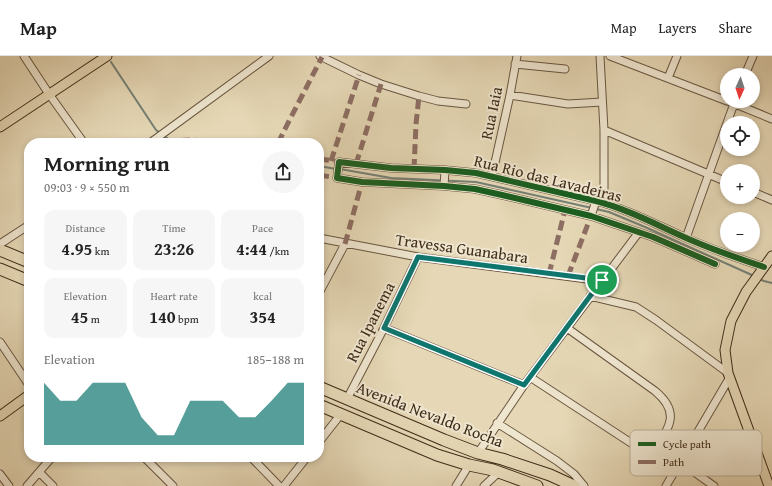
<!DOCTYPE html>
<html lang="en">
<head>
<meta charset="utf-8">
<style>
	body { margin:0; font-family:"Gentium Book Plus",serif; background:#f6f6f6; color:#222; height:100vh; display:flex; flex-direction:column; font-size:15px; white-space:nowrap }
	* { box-sizing:border-box; margin:0 }
	p { font-size:13px; color:#767676 }
	.icon { flex:none; width:22px; height:22px; fill:none; stroke:currentColor; stroke-width:2; stroke-linecap:round; stroke-linejoin:round }
	.map { position:relative; flex:1; overflow:hidden }
	.sheet { position:absolute; left:24px; top:82px; width:300px; height:324px; display:flex; flex-direction:column; background:#fff; border-radius:16px; box-shadow:0 2px 6px #0003 }
	.sheet>* { flex:none }
	.needle { width:26px; rotate:183deg }
	.controls { position:absolute; left:720px; top:12px; display:grid; gap:8px }
	.controls a { display:grid; place-items:center; width:40px; height:40px; border-radius:50%; background:#fff; box-shadow:0 2px 6px #0003; font-size:20px }
	.pin { position:absolute; display:grid; place-items:center; width:34px; height:34px; color:#fff; margin:-17px; border:2px solid #fff; border-radius:50%; box-shadow:0 1px 4px #0007 }
	.round { display:grid; place-items:center; flex:none; width:42px; height:42px; border-radius:21px; background:#f6f6f6 }
	.overview { display:flex; align-items:center; justify-content:space-between; height:68px; padding:0 20px }
	h1 { font-size:22px; font-weight:800; line-height:30px }
	.metrics { display:grid; grid-template-columns:repeat(3,1fr); gap:6px; height:68px; padding:4px 20px }
	.metrics div { display:grid; align-content:center; border-radius:10px; background:#f6f6f6; text-align:center }
	.metrics b { font-size:17px; font-weight:800 }
	.metrics small { font-size:11px; font-weight:400 }
	.metrics p { font-size:11px }
	.chart { height:112px; padding:8px 20px }
	.chart p { display:flex; justify-content:space-between }
	.chart svg { width:100%; height:72px; margin-top:4px; fill:#0f766e; opacity:.7 }
	header { display:flex; align-items:center; gap:24px; box-sizing:border-box; height:56px; padding:0 20px; background:#fff; border-bottom:1px solid #e0e0e0 }
	header strong { font-size:19px }
	nav { display:flex; gap:22px; margin-inline-start:auto; font-size:14px }
	.map>svg:first-child { display:block }
</style>
</head>
<body>
<header>
<strong>Map</strong>
<nav><a>Map</a><a>Layers</a><a>Share</a></nav>
</header>
<div class="map">
<svg width="772" height="430" viewBox="0 0 772 430">
	<rect width="100%" height="100%" fill="#e6d8b6"/>
	<filter id="stains"><feTurbulence type="fractalNoise" baseFrequency=".005" numOctaves="4"/><feColorMatrix values="0 0 0 0 .2 0 0 0 0 .09 0 0 0 0 .02 0 0 0 .5 -.17"/></filter>
	<radialGradient id="worn" r=".72"><stop offset=".6" stop-color="#630" stop-opacity="0"/><stop offset="1" stop-color="#630" stop-opacity=".3"/></radialGradient>
	<g fill="none" stroke-linecap="round" stroke-linejoin="round">
		<path stroke="#748076" stroke-width="2" d="M 111,6 L 156,74 L 160,77
			M 164,80 L 175,87
			M 319,110 L 336,113
			M 340,113 L 391,122 L 476,126 L 592,152
			M 596,153 L 609,156 L 645,171 L 754,220
			M 759,223 L 764,225 L 772,227"/>
		<defs>
			<path id="minor" d="M 24,0 L 49,38 L 84,87
				M 320,0 L 359,19 L 381,28 L 419,40 L 438,45 L 466,48
				M 600,0 L 604,74 L 604,147
				M 610,0 L 727,45
				M 515,8 L 565,13
				M 745,19 L 753,0
				M 668,22 L 677,0
				M 510,39 L 568,48 L 602,46
				M 728,45 L 772,63
				M 727,67 L 735,45
				M 604,74 L 727,126
				M 150,87 L 269,0
				M 492,120 L 510,39 L 517,0
				M 444,130 L 445,114
				M 753,136 L 772,144
				M 591,160 L 596,145
				M 319,182 L 418,201 L 602,225
				M 686,182 L 727,67
				M 0,188 L 29,169
				M 715,208 L 653,181 L 591,160 L 502,139 L 475,133 L 444,130 L 362,126 L 337,122 L 339,106 L 391,112 L 445,114 L 476,117 L 596,145 C 627,153 655,168 684,181 C 710,193 737,202 764,211
				M 319,237 L 345,188
				M 590,240 L 636,251 L 656,264 L 728,317
				M 384,272 L 524,329
				M 567,272 L 655,335 C 684,359 666,375 650,400
				M 0,286 L 29,329
				M 530,321 L 674,415
				M 347,343 L 384,272 L 418,201
				M 497,367 L 557,405 L 574,418 L 584,430
				M 319,386 L 341,358
				M 478,397 L 524,329 L 639,176
				M 144,401 L 173,430
				M 251,401 L 279,430
				M 680,406 L 714,430
				M 39,416 L 53,430
				M 0,418 L 9,430
				M 27,430 L 52,401
				M 284,430 L 307,401
				M 456,430 L 469,409
				M 484,430 L 499,416
				M 666,430 L 730,321"/>
			<path id="major" d="M 0,71 L 107,0
				M 0,360 L 29,339
				M 769,430 L 728,317 L 725,294 L 731,265 L 746,236 L 772,200"/>
			<path id="highway" d="M 0,194 L 29,206
				M 0,213 L 29,225
				M 319,331 L 444,384 L 478,397 L 502,403 L 550,419 L 574,430
				M 319,349 L 437,399 L 469,409 L 493,414 L 537,430"/>
		</defs>
		<use href="#minor" stroke="#695640" stroke-width="9"/>
		<use href="#major" stroke="#3f2b18" stroke-width="11"/>
		<use href="#highway" stroke="#3f2b18" stroke-width="13"/>
		<use href="#minor" stroke="#efe6d0" stroke-width="7"/>
		<use href="#major" stroke="#e6d8b6" stroke-width="9"/>
		<use href="#highway" stroke="#e6d8b6" stroke-width="11"/>
		<path stroke="#8d6e63" stroke-width="5" stroke-dasharray="10 5" stroke-linecap="butt" d="M 165,85 L 192,84 L 223,87
			M 278,87 L 287,69 L 322,1
			M 319,103 L 335,105
			M 331,105 L 359,19
			M 356,108 L 381,28
			M 414,113 L 416,68 L 419,40
			M 319,119 L 337,122
			M 345,188 L 362,126
			M 549,218 L 565,154
			M 568,220 L 591,160"/>
		<defs>
			<path id="cycleway" d="M 715,208 L 653,181 L 591,160 L 502,139 L 475,133 L 444,130 L 362,126 L 337,122 L 339,106 L 391,112 L 445,114 L 476,117 L 596,145 C 627,153 655,168 684,181 C 710,193 737,202 764,211"/>
		</defs>
		<use href="#cycleway" stroke="#efe6d0" stroke-width="8"/>
		<use href="#cycleway" stroke="#1b5e20" stroke-width="6"/>
	</g>
	<g fill="none" stroke-linecap="round" stroke-linejoin="round">
		<defs>
			<path id="route" d="M 418,201 L 602,224 L 524,329 L 384,272 Z"/>
		</defs>
		<use href="#route" stroke="#fff" stroke-width="8"/>
		<use href="#route" stroke="#0f766e" stroke-width="5"/>
	</g>
	<g text-anchor="middle" dominant-baseline="central" stroke-width="4" stroke-linejoin="round" paint-order="stroke">
		<g font-size="16" fill="#3f2b18" stroke="#efe6d0">
			<text transform="translate(491 57) rotate(-78)">Rua Iaia</text>
			<text transform="translate(548 122) rotate(14)">Rua Rio das Lavadeiras</text>
			<text transform="translate(462 192) rotate(8)">Travessa Guanabara</text>
			<text transform="translate(370 266) rotate(-63)">Rua Ipanema</text>
			<text transform="translate(430 358) rotate(21)">Avenida Nevaldo Rocha</text>
		</g>
	</g>
	<rect x="630" y="374" width="132" height="46" rx="6" fill="#efe6d0" stroke="#baae99" stroke-width="1"/>
	<rect x="638" y="386" width="18" height="4" fill="#1b5e20"/>
	<rect x="638" y="404" width="18" height="4" fill="#8d6e63"/>
	<g font-size="11" fill="#3f2b18">
		<text x="663" y="392">Cycle path</text>
		<text x="663" y="410">Path</text>
	</g>
	<rect width="100%" height="100%" filter="url(#stains)"/>
	<rect width="100%" height="100%" fill="url(#worn)"/>
</svg>
<div class="controls">
<a><svg class="needle" viewBox="-14 -14 28 28"><path d="M0-13l5 13h-10z" fill="#e53935"/><path d="M0 13l5-13h-10z" fill="#767676"/></svg></a>
<a><svg class="icon" aria-label="locate" viewBox="0 0 24 24"><circle cx="12" cy="12" r="6"/><path d="M12 2v4M12 18v4M2 12h4M18 12h4"/></svg></a>
<a>+</a>
<a>−</a>
</div>
<div class="pin" style="left:602px;top:224px;background:#1e9e55"><svg class="icon" aria-label="arrive" viewBox="0 0 24 24"><path d="M6 21V4h12l-3 4 3 4H6"/></svg></div>
<section class="sheet">
<div class="overview"><div><h1>Morning run</h1><p>09:03 · 9 × 550 m</p></div><a class="round"><svg class="icon" aria-label="share" viewBox="0 0 24 24"><path d="M12 15V3M7 8l5-5 5 5M5 13v7h14v-7"/></svg></a></div>
<div class="metrics">
<div><p>Distance</p><b>4.95<small> km</small></b></div>
<div><p>Time</p><b>23:26</b></div>
<div><p>Pace</p><b>4:44<small> /km</small></b></div>
</div>
<div class="metrics">
<div><p>Elevation</p><b>45<small> m</small></b></div>
<div><p>Heart rate</p><b>140<small> bpm</small></b></div>
<div><p>kcal</p><b>354</b></div>
</div>
<div class="chart"><p><span>Elevation</span>185–188 m</p>
<svg viewBox="0 0 160 44" preserveAspectRatio="none"><path d="M0 44V6L10 17L20 17L30 6L40 6L50 6L60 27L70 38L80 38L90 17L100 17L110 17L120 27L130 27L140 17L150 6L160 6V44z"/></svg>
</div>
</section>
</div>
</body>
</html>
